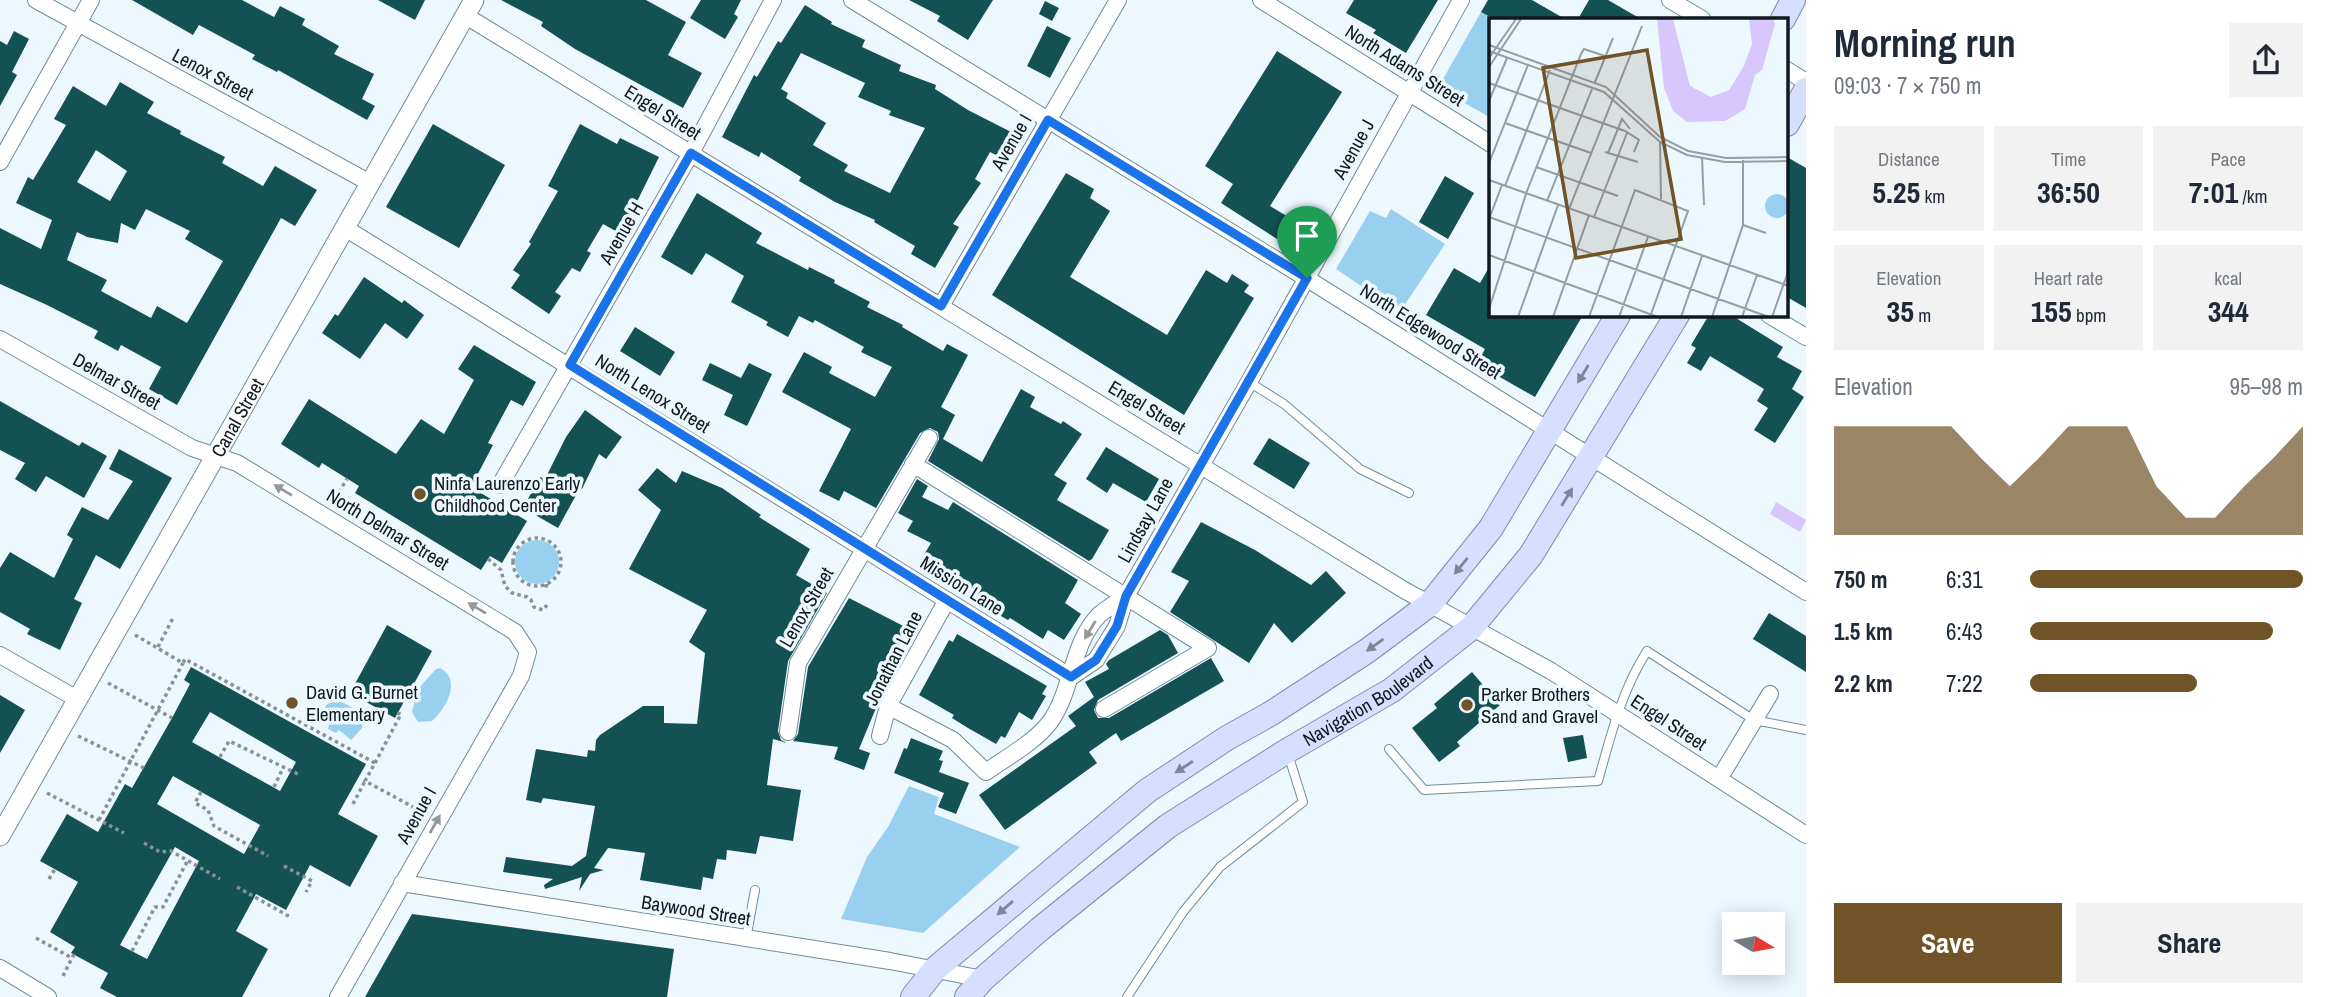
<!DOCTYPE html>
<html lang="en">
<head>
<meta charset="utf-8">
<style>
	body { margin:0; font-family:"Archivo Narrow",sans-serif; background:#f2f2f3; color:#1f2937; height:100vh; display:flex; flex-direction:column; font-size:26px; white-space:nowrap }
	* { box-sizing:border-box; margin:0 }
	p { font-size:23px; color:#747a83 }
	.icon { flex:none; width:38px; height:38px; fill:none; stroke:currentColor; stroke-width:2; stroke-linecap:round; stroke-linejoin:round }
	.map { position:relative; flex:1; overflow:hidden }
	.side { display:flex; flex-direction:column; background:#fff; width:525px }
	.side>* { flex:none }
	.needle { width:46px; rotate:100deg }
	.buttons { position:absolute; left:1722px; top:912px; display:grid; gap:14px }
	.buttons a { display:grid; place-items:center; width:63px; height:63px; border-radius:0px; background:#fff; box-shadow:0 4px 18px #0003; font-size:35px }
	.pin { position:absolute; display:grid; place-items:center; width:60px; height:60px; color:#fff; margin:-72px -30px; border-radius:50% 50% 50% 0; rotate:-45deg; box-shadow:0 0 7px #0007 }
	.pin .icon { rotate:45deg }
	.round { display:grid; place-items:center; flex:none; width:74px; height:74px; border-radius:0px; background:#f2f2f3 }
	.summary { display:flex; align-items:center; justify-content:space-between; height:119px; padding:0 28px }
	h1 { font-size:38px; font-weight:700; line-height:52px }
	.metrics { display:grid; grid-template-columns:repeat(3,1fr); gap:10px; height:119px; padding:7px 28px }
	.metrics div { display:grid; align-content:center; border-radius:0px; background:#f2f2f3; text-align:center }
	.metrics b { font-size:30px; font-weight:700 }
	.metrics small { font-size:19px; font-weight:400 }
	.metrics p { font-size:19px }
	.chart { height:196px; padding:14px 28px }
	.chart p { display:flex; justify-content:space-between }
	.chart svg { width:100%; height:126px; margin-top:7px; fill:#705326; opacity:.7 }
	.action { display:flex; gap:14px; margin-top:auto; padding:14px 28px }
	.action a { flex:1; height:80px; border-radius:0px; background:#705326; color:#fff; font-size:28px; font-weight:700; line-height:80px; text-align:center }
	.action a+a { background:#f2f2f3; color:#1f2937 }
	ul { padding:0 28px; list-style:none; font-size:23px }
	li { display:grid; grid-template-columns:112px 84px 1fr; align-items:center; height:52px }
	li i { height:18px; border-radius:9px; background:#705326 }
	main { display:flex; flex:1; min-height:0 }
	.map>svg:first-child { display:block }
</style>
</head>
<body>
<main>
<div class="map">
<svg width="1806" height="997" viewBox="0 0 1806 997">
	<rect width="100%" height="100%" fill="#ecf7fe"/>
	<path fill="#99d0f0" d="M 1481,12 L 1494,19 L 1491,19 L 1491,118 L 1438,88 Z
		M 1391,209 L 1445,244 L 1400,312 L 1336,269 L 1370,211 L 1386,218 Z
		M515 562a22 22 0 1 1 44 0a22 22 0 1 1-44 0Z
		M 440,668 C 463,680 445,710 432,721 L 418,722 L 412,712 L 418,689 L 436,669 Z
		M 335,700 L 340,701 L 363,713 L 362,728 L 351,740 L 339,730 L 336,733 L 328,729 L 329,724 L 323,711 L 326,705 Z
		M 909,786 L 939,797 L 934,814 L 1020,847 L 923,933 L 841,919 L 867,857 L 888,827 Z"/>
	<path fill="#d7c7fd" d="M 1776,502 L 1806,520 L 1800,532 L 1770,514 Z"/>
	<path fill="#145155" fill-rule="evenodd" d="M 132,0 L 242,0 L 274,17 L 280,6 L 305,19 L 302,25 L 339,46 L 334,54 L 374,74 L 362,99 L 375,106 L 367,120 L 278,70 L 277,72 L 252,59 L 255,55 L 199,25 L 193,35 Z
		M 378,0 L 425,0 L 415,20 Z
		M 501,0 L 646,0 L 686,22 L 668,55 L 702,73 L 683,108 L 575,49 L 541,26 L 543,22 Z
		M 701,0 L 741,0 L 734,14 L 738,17 L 725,39 L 690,18 Z
		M 909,0 L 993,0 L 968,40 L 937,21 L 940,16 Z
		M 1354,0 L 1438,0 L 1406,53 L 1373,33 L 1376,30 L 1346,13 Z
		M 1488,0 L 1532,0 L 1565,19 L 1494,19 L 1481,12 Z
		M 1589,0 L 1608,0 L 1641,19 L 1578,19 Z
		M 1045,1 L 1059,8 L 1052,21 L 1039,14 Z
		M 805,5 L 832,22 L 831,24 L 865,40 L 862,47 L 901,65 L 899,71 L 936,85 L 935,89 L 968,110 L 1015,134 L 1002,158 L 990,152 L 975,179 L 981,183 L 953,224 L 959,227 L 935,268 L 911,254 L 915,246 L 874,222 L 875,220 L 835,202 L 799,181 L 801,177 L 761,152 L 759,157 L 722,137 L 754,75 L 757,77 L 778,41 L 781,43 ZM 801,53 L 865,83 L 858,97 L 891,111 L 889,115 L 925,128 L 890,193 L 844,171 L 848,165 L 813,145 L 826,123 L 786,98 L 788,93 L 781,89 Z
		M 1047,26 L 1071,38 L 1050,78 L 1027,66 Z
		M 14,31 L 29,39 L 12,72 L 17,75 L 0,106 L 0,41 L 7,45 Z
		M 1277,51 L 1342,92 L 1270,206 L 1290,218 L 1277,239 L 1221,203 L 1233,184 L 1205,166 Z
		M 120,82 L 154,102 L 147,113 L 181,131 L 180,134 L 225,157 L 222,163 L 263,186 L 275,166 L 317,190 L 295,226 L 281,218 L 177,405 L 149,389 L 161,367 L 121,345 L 118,351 L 94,338 L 98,331 L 47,305 L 0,284 L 0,228 L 41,249 L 52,220 L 16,203 L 28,177 L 33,180 L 66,125 L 54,119 L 73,86 L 106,106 ZM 96,150 L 127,171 L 110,201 L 77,182 ZM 146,209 L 190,231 L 185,239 L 223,261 L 187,323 L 157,306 L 151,318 L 101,291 L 107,280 L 67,260 L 77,232 L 87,237 L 118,243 L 121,223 L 135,230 Z
		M 433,124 L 505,165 L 459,248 L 386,207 Z
		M 580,124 L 617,144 L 620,138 L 659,157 L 621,234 L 603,224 L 587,251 L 591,253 L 580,272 L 572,268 L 555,292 L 561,296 L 549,314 L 511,288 L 520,275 L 513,270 L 531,244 L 529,242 L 558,191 L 548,186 Z
		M 1787,157 L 1806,168 L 1806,308 L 1787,297 Z
		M 1066,173 L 1094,189 L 1090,198 L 1110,211 L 1070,277 L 1167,335 L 1206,270 L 1227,283 L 1232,274 L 1249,285 L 1244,292 L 1254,298 L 1184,415 L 992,295 Z
		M 1445,176 L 1474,193 L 1448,239 L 1419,222 Z
		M 697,193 L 762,233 L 756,243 L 808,270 L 809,267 L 835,280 L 834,283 L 870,302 L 867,307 L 903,325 L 902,327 L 943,351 L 947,344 L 968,355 L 941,407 L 955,415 L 943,439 L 982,462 L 1021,389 L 1035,397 L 1030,407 L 1061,424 L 1063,421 L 1082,434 L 1054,475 L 1067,483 L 1057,500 L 1109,530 L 1092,559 L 1089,561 L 928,461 L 939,439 L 938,432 L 930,428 L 920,433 L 876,508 L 844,491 L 839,501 L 819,491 L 851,429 L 782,392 L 804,352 L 832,367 L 829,373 L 875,397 L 892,367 L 861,352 L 864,347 L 815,320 L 813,323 L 799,316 L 788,337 L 766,325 L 768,322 L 731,302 L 744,276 L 706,253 L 692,275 L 661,257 Z
		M 1491,264 L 1491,315 L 1583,315 L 1535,397 L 1477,364 L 1485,349 L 1426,315 L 1454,268 L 1480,283 Z
		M 364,277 L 402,303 L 404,300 L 424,315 L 407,339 L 385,323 L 360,359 L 322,333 L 335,314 L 338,316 Z
		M 1709,315 L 1731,315 L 1783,347 L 1777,357 L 1802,371 L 1792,389 L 1804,397 L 1775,443 L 1754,430 L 1768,408 L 1757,401 L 1764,389 L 1710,356 L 1701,371 L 1687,363 L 1696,348 L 1691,345 Z
		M 635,327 L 675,352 L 660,376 L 620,351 Z
		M 474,345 L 536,382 L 523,406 L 511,400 L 488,443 L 493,445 L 471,487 L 527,521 L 502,563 L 490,556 L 481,570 L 355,493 L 359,486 L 322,463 L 319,468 L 281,444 L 309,399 L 396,454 L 421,419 L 444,434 L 474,380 L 458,369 Z
		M 710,363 L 741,378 L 749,363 L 772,374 L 747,426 L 724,415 L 733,395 L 702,380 Z
		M 0,401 L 79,446 L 82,442 L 107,456 L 84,498 L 46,476 L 36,492 L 15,479 L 25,463 L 0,450 Z
		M 585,410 L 622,437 L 606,459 L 599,454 L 582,489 L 580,488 L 558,528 L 523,508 L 540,477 L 545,479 L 566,437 Z
		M 1269,438 L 1310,463 L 1294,489 L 1253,464 Z
		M 1106,447 L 1159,479 L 1146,502 L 1113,483 L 1107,493 L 1086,479 Z
		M 119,449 L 172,478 L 120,569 L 96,555 L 74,599 L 82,603 L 60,650 L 27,634 L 30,629 L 0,612 L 0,568 L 10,552 L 54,578 L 73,539 L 67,535 L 82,507 L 108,520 L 133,481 L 109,469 Z
		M 657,468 L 676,483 L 682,471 L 722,488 L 761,515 L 759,517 L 810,549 L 796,575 L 827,593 L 788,661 L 778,731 L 781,740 L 787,743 L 773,739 L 767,785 L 801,790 L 793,841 L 760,836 L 756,854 L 727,850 L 726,860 L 717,859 L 713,879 L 703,877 L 701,890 L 640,880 L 645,853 L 608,848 L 594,868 L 604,870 L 590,874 L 579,891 L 582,877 L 545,889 L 544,885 L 553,879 L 503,872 L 506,857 L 572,866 L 586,856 L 595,806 L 543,798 L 541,803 L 526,800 L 536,749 L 587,757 L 588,750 L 595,751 L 596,740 L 600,735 L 643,706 L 664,706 L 664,723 L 697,724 L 705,653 L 689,642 L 707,610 L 629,569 L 661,510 L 638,490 Z
		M 917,479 L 928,486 L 922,497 L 948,510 L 953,502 L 1078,580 L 1065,603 L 1081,614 L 1064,640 L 1048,630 L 1043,639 L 1010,618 L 1008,620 L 992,611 L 994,608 L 967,592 L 966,594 L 919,563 L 931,543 L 907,531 L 913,521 L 898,513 Z
		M 1201,522 L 1255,550 L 1311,585 L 1326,571 L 1346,593 L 1292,643 L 1274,623 L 1249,663 L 1170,612 L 1189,581 L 1171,572 Z
		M 849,598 L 915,632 L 879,695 L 881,696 L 859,749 L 870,753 L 864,770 L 834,759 L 838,747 L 793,741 L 798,734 L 808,667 Z
		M 1769,613 L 1806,636 L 1806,672 L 1753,639 Z
		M 387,625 L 432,651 L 395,718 L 350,693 Z
		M 1160,630 L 1168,635 L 1178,653 L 1098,700 L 1094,710 L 1098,718 L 1109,718 L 1211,658 L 1224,681 L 1121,741 L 1116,733 L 1089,752 L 1097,763 L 1005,830 L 979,795 L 1076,726 L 1068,716 L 1094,697 L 1085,682 L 1109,669 L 1106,664 L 1109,660 Z
		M 957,634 L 1047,686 L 1042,694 L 1046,696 L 1032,720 L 1019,712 L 1005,738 L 1001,736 L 996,744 L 968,728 L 952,718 L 954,715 L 919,695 L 949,640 L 953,642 Z
		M 191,667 L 366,764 L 338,814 L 378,836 L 350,887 L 310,865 L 286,910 L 256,894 L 236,931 L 268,949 L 242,997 L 117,997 L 100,988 L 108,973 L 71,953 L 75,947 L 50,932 L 78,882 L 40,861 L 67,814 L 98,832 L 125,784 L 132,788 L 172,718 L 190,684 L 184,680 ZM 210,712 L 296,762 L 280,791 L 192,742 ZM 173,776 L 260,825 L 244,854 L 157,804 ZM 175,847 L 199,861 L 147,959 L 120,945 Z
		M 1472,672 L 1500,705 L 1457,742 L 1460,746 L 1439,762 L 1412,728 L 1437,708 L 1434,704 Z
		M 0,695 L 25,710 L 0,753 Z
		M 1583,735 L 1587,758 L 1568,762 L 1563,738 Z
		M 911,738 L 943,751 L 939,760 L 943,761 L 939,772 L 969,783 L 956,814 L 938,807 L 944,793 L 894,773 L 904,748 L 907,749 Z
		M 412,914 L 674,949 L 667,997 L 365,997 Z"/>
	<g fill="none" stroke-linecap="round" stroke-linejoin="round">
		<defs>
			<path id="service" d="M 1249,382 L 1284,404 L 1360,469 L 1409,493
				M 1389,749 L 1424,790 L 1598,781 C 1611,735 1621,692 1647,651 L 1754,720 L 1806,730
				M 746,939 L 755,890
				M 1127,997 L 1183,912 L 1220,867 L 1303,802 L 1288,754"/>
			<path id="minor" d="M 36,0 L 370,183
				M 852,0 L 1306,278 L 1806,592
				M 1261,0 L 1491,144
				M 1670,0 L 1702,19
				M 466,16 L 1404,590 L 1551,671 L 1806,835
				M 1787,70 L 1806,82
				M 0,162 L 91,0
				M 345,228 L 1071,677
				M 941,306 L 1118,0
				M 1769,315 L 1806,337
				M 0,339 L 192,448 L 237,463 L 515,632 L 528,652 L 521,676 L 338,997
				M 913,464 L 1208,648 L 1104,709
				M 500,485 L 691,153 L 773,0
				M 0,655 L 77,699
				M 1071,677 L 1096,660 L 1117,626 L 1126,596 L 1249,382 L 1461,0
				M 888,706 L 953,740 L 986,772 C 1007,757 1035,742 1050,722 C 1073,690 1071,644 1099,615 C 1107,608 1118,602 1126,596
				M 788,732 L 798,663 L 929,438
				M 880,736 L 888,706 L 947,600
				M 1719,779 L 1770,694
				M 402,883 L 890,961 L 983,979
				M 0,968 L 48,997"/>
			<g id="tertiary">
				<path id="s1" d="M 0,836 L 474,0"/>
			</g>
			<g id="primary">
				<path d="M 1783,19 L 1793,0"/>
				<path d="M 1787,124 L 1806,90"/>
				<path d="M 913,997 L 935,969 L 1147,791 L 1227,738 L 1270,714 L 1367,651 L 1430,604 L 1491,528 L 1618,315"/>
				<path id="s2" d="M 967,997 L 983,979 L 1040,929 L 1168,826 L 1287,751 L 1392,690 L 1471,628 L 1531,555 L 1677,315"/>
			</g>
		</defs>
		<use href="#service" stroke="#718c9c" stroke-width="10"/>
		<use href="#minor" stroke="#718c9c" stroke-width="18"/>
		<use href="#tertiary" stroke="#718c9c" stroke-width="21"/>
		<use href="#primary" stroke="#7d8dae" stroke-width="26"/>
		<path stroke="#879198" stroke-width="3.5" stroke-dasharray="3.5 3.5" stroke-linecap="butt" d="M 335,498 L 347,479
			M513 562a24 24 0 1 1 48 0a24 24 0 1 1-48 0Z
			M 488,559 L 501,570 L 505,586 L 512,593 L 527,597 L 531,600 L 534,607 L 543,610 L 547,605
			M 546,584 L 547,591
			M 135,635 L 183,663 L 185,659 L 375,763 L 365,781 L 417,809
			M 158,647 L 173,618
			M 108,683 L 172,718
			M 78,736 L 144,768
			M 220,757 L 229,741 L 298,774
			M 375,763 L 401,714 L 397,713
			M 274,787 L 283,768
			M 201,792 L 195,803 L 208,810 L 214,826 L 268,856
			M 47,793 L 124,833
			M 353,804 L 365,781
			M 99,820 L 183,663
			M 144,843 L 160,852 L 171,851 L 220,879
			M 284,866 L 312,881 L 306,892
			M 49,879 L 55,869
			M 237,887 L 292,918
			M 36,938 L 72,958
			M 132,951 L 155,907 L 163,907 L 188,860
			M 63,976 L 74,954"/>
		<use href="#service" stroke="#fff" stroke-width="8"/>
		<use href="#minor" stroke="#fff" stroke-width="16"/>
		<use href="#tertiary" stroke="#fff" stroke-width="19"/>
		<use href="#primary" stroke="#d4e0fd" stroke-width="24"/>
	</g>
	<defs><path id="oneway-solid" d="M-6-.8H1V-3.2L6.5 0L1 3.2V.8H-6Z" transform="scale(1.75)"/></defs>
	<g fill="#7b8699">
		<use href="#oneway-solid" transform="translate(1583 374) rotate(121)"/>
		<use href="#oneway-solid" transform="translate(1567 497) rotate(-58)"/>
		<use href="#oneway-solid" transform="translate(1461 566) rotate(129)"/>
		<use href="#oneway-solid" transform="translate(1375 645) rotate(144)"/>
		<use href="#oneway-solid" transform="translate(1184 767) rotate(147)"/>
		<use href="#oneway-solid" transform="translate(1005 908) rotate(139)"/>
	</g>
	<g fill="#93989a">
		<use href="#oneway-solid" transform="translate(283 490) rotate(-149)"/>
		<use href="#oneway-solid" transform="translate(477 608) rotate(-149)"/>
		<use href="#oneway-solid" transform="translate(1090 630) rotate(121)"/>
		<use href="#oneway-solid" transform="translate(435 824) rotate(-61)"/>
	</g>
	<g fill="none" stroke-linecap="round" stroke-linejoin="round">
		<defs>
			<path id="route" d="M 1048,120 L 1307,278 L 1126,596 L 1117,626 L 1096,660 L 1071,677 L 570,365 L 691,153 L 941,306 Z"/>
		</defs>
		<use href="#route" stroke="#fff" stroke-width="14"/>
		<use href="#route" stroke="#1a73e8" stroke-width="9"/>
	</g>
	<g fill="#705326" stroke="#ecf7fe" stroke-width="2.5">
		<circle cx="420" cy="494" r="7"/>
		<circle cx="292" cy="703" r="7"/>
		<circle cx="1467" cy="705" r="7"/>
	</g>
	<g text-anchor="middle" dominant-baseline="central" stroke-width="7" stroke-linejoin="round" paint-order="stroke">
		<g font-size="19" fill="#0f191f" stroke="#ecf7fe">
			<text transform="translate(1405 65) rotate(32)">North Adams Street</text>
			<text transform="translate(213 74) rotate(28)">Lenox Street</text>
			<text transform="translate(663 112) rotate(32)">Engel Street</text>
			<text transform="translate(1011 142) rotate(-60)">Avenue I</text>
			<text transform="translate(1353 149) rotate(-61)">Avenue J</text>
			<text transform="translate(621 233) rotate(-60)">Avenue H</text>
			<text transform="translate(1431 331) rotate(32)">North Edgewood Street</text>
			<text transform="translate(117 381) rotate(29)">Delmar Street</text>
			<text transform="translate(653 393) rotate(32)">North Lenox Street</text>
			<text transform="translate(1147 407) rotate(31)">Engel Street</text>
			<text stroke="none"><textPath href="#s1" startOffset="481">Canal Street</textPath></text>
			<text transform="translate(1145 520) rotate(-61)">Lindsay Lane</text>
			<text transform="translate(388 529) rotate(31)">North Delmar Street</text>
			<text transform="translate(962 585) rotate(32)">Mission Lane</text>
			<text transform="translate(806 607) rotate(-60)">Lenox Street</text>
			<text transform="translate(893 658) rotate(-63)">Jonathan Lane</text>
			<text stroke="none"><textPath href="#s2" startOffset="500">Navigation Boulevard</textPath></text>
			<text transform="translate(1669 722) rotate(33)">Engel Street</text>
			<text transform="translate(416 815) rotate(-61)">Avenue I</text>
			<text transform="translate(696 910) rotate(9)">Baywood Street</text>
		</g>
		<g font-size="19" fill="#0f191f" stroke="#ecf7fe" text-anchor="start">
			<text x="434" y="483">Ninfa Laurenzo Early<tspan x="434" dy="22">Childhood Center</tspan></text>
			<text x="306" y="692">David G. Burnet<tspan x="306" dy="22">Elementary</tspan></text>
			<text x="1481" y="694">Parker Brothers<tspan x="1481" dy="22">Sand and Gravel</tspan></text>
		</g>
	</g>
	<g transform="translate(1489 18)">
		<rect width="299" height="299" fill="#ecf7fe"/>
		<path d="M276 188a12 12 0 1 1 24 0a12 12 0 1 1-24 0Z" fill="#99d0f0"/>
		<path d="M 168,1 L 184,1 L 201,68 L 222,79 L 240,72 L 255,48 L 263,26 L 260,1 L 284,1 L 286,6 L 273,52 L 266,57 L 256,91 L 236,103 L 198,104 L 184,93 L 175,70 Z" fill="#d7c7fd"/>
		<path fill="none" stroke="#949ea5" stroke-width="2" d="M 0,27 L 117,69 L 171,119 L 199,133 L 237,140 L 300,139M 0,33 L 115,74 L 171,124 L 198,137 L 236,144 L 300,143M 0,40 L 27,1M 0,49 L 32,1M 106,64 L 124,20M 0,65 L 136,113 L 150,122 L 145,134M 0,83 L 18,40M 16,105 L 102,135M 171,124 L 172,181M 116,134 L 149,144M 119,135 L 133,101 L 141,111M 213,140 L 215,187M 0,145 L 39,47M 47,149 L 129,178M 0,162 L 300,268M 16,168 L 61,52M 58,183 L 103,71M 80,191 L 153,8M 0,199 L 280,299M 105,199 L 138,115M 0,201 L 13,167M 254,207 L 277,215M 0,237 L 169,299M 0,291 L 38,173 L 92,36 L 95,31 L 116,38M 29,299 L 69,187M 64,299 L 100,197M 100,299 L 146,172 L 199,193 L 161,299M 130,299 L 159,219M 192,299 L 213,238M 223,299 L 254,207 L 254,142M 253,299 L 268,257M 283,299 L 300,251"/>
		<path fill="#705326" fill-opacity="0.15" stroke="#705326" stroke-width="3.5" d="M 158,32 L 192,221 L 87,240 L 54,50 Z"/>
		<rect width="299" height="299" fill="none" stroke="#0f191f" stroke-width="3.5"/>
	</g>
</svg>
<div class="buttons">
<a><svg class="needle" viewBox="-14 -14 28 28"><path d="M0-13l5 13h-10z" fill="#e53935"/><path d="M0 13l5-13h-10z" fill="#747a83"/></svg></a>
</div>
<div class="pin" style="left:1307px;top:278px;background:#1e9e55"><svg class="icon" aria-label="arrive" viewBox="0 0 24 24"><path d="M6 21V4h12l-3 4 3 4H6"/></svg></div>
</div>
<section class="side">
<div class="summary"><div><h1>Morning run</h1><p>09:03 · 7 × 750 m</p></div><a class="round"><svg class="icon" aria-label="share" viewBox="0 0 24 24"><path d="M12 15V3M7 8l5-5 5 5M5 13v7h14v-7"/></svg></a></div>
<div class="metrics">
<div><p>Distance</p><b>5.25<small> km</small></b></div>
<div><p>Time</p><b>36:50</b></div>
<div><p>Pace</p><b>7:01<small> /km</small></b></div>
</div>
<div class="metrics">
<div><p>Elevation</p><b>35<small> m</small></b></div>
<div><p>Heart rate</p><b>155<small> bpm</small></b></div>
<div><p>kcal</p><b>344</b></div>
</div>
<div class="chart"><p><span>Elevation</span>95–98 m</p>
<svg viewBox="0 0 160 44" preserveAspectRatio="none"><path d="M0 44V6L10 6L20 6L30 6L40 6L50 17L60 27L70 17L80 6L90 6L100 6L110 27L120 38L130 38L140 27L150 17L160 6V44z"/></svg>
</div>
<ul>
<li><b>750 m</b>6:31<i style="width:100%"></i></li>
<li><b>1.5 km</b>6:43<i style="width:89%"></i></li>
<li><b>2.2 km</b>7:22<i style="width:61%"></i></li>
</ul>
<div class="action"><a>Save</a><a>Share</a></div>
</section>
</main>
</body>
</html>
